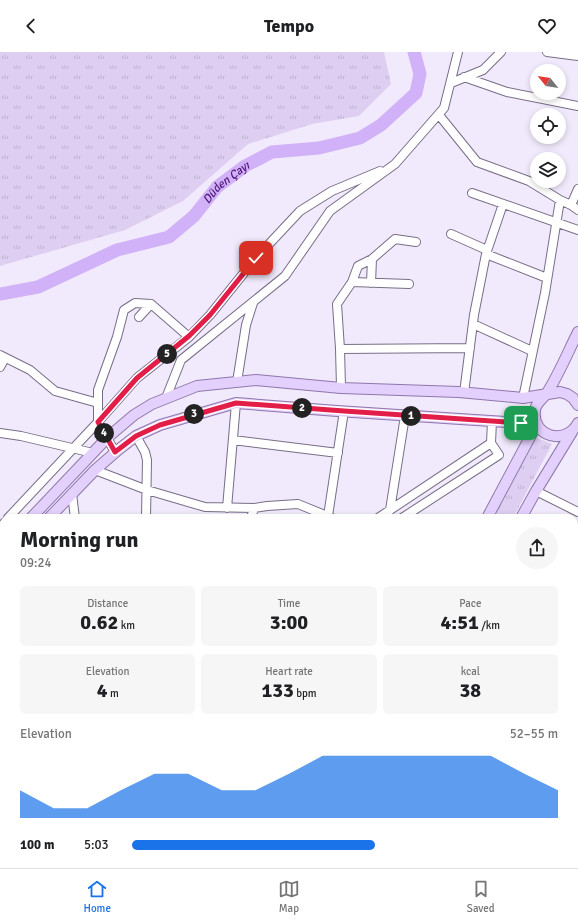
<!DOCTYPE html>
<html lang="en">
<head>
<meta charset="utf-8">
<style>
	body { margin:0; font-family:Signika,sans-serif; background:#f6f6f6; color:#202124; height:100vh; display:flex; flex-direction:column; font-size:15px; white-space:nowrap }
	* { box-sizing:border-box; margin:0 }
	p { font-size:13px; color:#757577 }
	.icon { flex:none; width:22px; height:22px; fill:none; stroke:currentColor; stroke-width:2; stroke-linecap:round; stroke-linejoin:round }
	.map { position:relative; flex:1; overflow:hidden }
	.side { position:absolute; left:0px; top:462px; width:578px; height:354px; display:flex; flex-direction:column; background:#fff; border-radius:12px 12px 0 0; box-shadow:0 2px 6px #0003 }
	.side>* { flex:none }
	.needle { width:26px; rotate:300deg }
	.tools { position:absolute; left:530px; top:12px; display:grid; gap:8px }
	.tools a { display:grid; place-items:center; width:36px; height:36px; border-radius:50%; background:#fff; box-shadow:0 2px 6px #0003; font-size:20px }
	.pin { position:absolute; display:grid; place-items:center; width:34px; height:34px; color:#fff; margin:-17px; border-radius:8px; box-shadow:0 2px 6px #0006 }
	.km { position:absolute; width:20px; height:20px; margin:-10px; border-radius:50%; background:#222; color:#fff; font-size:11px; line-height:20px; text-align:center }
	.round { display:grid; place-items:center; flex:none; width:42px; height:42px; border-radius:21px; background:#f6f6f6 }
	.head { display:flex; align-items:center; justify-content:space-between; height:68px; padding:0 20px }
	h1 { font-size:22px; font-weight:800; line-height:30px }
	.stats { display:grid; grid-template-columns:repeat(3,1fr); gap:6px; height:68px; padding:4px 20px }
	.stats div { display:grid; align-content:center; border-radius:6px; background:#f6f6f6; text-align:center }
	.stats b { font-size:20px; font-weight:800 }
	.stats small { font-size:11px; font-weight:400 }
	.stats p { font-size:11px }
	.chart { height:112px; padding:8px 20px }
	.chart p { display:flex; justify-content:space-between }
	.chart svg { width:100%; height:72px; margin-top:4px; fill:#1a73e8; opacity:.7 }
	ul { padding:0 20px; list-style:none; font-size:13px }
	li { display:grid; grid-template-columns:64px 48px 1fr; align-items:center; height:30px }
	li i { height:10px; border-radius:5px; background:#1a73e8 }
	header { display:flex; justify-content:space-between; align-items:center; height:52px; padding:0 20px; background:#fff; font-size:18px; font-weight:800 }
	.tab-bar { display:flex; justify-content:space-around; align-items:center; height:56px; border-top:1px solid #e0e0e0; background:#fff; font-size:11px; color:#757577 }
	.tab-bar a { display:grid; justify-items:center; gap:2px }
	.tab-bar .active { color:#1a73e8 }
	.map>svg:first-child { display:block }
</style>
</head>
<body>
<header><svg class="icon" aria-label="back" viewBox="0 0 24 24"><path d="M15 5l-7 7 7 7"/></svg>Tempo<svg class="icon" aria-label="heart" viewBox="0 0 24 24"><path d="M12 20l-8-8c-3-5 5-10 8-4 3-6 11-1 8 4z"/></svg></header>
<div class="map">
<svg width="578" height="816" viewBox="0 0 578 816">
	<defs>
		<pattern id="grass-tufts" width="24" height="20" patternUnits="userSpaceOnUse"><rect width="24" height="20" fill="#decff2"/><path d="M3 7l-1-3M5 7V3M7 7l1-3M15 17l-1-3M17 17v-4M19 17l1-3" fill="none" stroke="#bdb1cf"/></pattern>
	</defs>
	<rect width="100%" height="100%" fill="#f1eafc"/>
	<path fill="url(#grass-tufts)" d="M 0,0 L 384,0 L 391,32 L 359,64 L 312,72 L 248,92 L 183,149 L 125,178 L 0,214 Z
		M 535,385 L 552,392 L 513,466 L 493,466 Z"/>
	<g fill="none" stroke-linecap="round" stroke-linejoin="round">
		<path stroke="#d1b1f7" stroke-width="13" id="s1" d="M 0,242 L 38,235 L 117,198 L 169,185 L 194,164 L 217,135 L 245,114 L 272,100 L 319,96 L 360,86 L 381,73 L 416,41 L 420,22 L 414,0"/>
		<defs>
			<path id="minor" d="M 547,0 L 578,4
				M 464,25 L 507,40 L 578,54
				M 451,31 L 483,18 L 501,0
				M 439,63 L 477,110 L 529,129 L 560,148
				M 472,141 L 578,178
				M 571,153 L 578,137
				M 451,182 L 487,198
				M 486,202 L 503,152
				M 352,230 L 358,214 L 372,207 L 395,187 L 416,190
				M 371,231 L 372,207
				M 139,265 L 151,252
				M 473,272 L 532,299
				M 340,297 L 337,252 L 352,230 L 409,232
				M 0,303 L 30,318 L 55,339 L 98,351
				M 0,315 L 5,306
				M 237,330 L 246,273 L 253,251
				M 341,335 L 340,297 L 470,296
				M 464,341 L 474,263 L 486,202 L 547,226
				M 166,346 L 181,308 L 285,224 L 330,159 L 395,112 L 444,56 L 458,0
				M 523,346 L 545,241 L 560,148 L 571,153 L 578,158
				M 0,381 L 21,384 L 93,401
				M 136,384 L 145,400 L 147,408 L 146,466
				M 233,388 L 338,401
				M 115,400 L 98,370 L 137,326 L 189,285 L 210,263 L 256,206 L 300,159 L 332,139 L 380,119
				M 95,418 L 147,438 L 205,455 L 254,456 L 267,454 L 298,452 L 332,466
				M 536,439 L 578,460
				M 72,442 L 75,466
				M 227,456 L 236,351
				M 390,458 L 405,364
				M 328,464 L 344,359
				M 8,466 L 98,370 L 98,338 L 117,285 L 124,258 L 135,251 L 151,252 L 189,285
				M 251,466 L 254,456
				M 378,466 L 491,391
				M 402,466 L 499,403 L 491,391 L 492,369
				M 0,475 L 4,471
				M 574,498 L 578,500
				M 574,533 L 578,527
				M 0,576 L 4,577
				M 574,585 L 578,586
				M 0,658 L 4,660
				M 0,671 L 4,673
				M 574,692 L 578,692
				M 0,722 L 4,713
				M 574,791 L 578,791
				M 0,808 L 4,810
				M 166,812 L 175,816
				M 372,812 L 379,816
				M 403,812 L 408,816
				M 11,816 L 15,812
				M 31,816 L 34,812
				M 93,816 L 93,812
				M 212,816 L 214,812
				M 484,816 L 486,812
				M 520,816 L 521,812
				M 539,816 L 539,812"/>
			<path id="major" d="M 578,280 C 568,300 559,322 547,341 C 543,347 536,350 535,358 C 531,385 566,394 578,371
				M 31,466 L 107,386 L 134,363 L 152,352 L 197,334 L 256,328 L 341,336 L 459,340 L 523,346 L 560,340 L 567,342 L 573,346 L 578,353
				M 49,466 L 95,418 L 118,398 L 136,384 L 160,373 L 236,351 L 337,359 L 537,372
				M 487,466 L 537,372
				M 521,466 L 536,439 L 572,380
				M 0,499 L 4,494
				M 0,517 L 4,513
				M 308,816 L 310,812
				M 343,816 L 345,812"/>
		</defs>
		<use href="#minor" stroke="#786d87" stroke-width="10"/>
		<use href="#major" stroke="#8f77ab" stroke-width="12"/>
		<use href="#minor" stroke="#fff" stroke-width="8"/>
		<use href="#major" stroke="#e4d0fc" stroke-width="10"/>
	</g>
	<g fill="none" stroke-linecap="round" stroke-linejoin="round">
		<defs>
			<path id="route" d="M 256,206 L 210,263 L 189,284 L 137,326 L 98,370 L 115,400 L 136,384 L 160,373 L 236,351 L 344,359 L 521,371"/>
		</defs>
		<use href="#route" stroke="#fff" stroke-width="8"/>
		<use href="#route" stroke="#e11d48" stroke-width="5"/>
	</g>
	<g text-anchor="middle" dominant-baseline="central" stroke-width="4" stroke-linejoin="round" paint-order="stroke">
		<g font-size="12" font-style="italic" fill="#50167c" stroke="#fbfbfb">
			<text stroke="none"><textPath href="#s1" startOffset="259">Düden Çayı</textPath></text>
		</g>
	</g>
</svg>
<div class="tools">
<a><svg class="needle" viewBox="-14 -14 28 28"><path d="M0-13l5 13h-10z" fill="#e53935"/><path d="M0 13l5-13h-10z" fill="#757577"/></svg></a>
<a><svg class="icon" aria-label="locate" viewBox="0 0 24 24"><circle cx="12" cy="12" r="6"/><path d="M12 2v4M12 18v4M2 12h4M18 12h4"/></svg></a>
<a><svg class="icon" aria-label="layers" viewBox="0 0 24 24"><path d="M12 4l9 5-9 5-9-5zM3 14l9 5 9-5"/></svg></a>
</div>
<div class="pin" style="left:521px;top:371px;background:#1e9e55"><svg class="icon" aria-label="arrive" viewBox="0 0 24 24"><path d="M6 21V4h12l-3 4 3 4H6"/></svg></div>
<div class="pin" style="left:256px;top:206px;background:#d93025"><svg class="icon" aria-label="check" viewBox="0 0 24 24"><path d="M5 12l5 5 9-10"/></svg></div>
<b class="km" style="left:411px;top:364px">1</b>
<b class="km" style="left:302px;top:356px">2</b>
<b class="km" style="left:194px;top:362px">3</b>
<b class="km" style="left:104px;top:381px">4</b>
<b class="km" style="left:167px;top:302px">5</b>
<section class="side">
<div class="head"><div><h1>Morning run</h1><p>09:24</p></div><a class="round"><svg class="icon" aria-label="share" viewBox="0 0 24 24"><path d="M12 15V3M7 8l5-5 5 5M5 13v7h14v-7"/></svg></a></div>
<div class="stats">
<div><p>Distance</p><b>0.62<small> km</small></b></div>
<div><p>Time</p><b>3:00</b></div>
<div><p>Pace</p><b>4:51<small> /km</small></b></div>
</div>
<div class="stats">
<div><p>Elevation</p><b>4<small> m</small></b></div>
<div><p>Heart rate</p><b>133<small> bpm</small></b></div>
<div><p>kcal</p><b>38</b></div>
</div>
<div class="chart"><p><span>Elevation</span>52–55 m</p>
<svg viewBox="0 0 160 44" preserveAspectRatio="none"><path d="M0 44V27L10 38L20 38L30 27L40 17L50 17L60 27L70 27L80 17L90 6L100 6L110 6L120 6L130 6L140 6L150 17L160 27V44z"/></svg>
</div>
<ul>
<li><b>100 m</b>5:03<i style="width:57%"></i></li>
</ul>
</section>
</div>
<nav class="tab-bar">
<a class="active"><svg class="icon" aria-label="home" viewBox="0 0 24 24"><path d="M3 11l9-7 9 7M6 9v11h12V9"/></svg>Home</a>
<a><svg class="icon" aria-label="map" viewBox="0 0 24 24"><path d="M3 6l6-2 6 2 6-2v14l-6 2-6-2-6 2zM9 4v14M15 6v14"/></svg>Map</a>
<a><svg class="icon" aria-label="saved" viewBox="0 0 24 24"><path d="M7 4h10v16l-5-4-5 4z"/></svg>Saved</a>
</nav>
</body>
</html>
